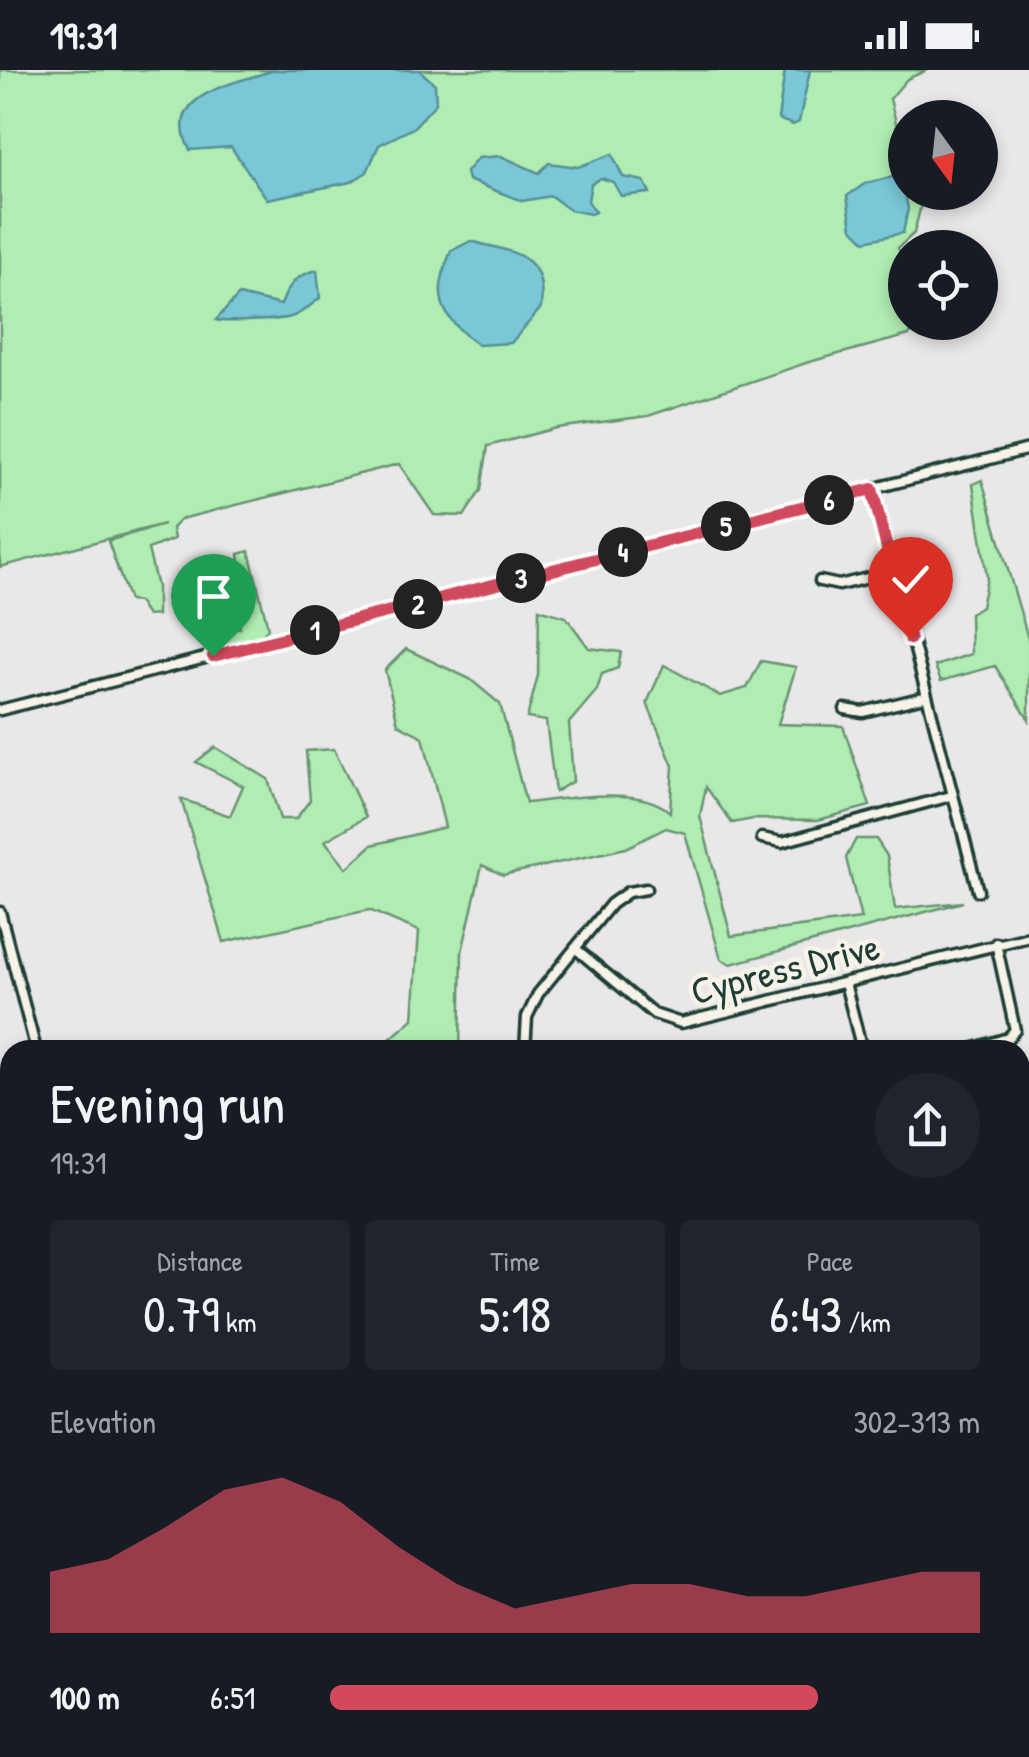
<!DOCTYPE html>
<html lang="en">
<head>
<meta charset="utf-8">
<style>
	body { margin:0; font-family:"Patrick Hand",sans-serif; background:#20242c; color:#f1f3f6; height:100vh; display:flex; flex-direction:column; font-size:38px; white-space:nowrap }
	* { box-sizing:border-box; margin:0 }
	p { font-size:32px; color:#9ea1a6 }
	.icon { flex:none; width:55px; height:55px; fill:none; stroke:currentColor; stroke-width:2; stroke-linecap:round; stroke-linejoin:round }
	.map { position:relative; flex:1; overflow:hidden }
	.details { position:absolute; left:0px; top:970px; width:1030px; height:718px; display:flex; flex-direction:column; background:#171b24; border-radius:30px 30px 0 0; box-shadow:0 5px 15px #0003 }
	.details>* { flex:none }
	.needle { width:65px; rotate:165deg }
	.fabs { position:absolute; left:888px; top:30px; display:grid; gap:20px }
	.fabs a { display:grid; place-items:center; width:110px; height:110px; border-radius:50%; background:#171b24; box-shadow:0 5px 15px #0003; font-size:50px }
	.pin { position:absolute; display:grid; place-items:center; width:85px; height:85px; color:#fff; margin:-102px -42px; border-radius:50% 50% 50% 0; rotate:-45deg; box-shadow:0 0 10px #0007 }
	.pin .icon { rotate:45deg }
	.km { position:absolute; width:50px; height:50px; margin:-25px; border-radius:50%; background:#222; color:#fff; font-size:28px; line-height:50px; text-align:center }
	.round { display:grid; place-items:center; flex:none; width:105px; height:105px; border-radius:52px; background:#20242c }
	.head { display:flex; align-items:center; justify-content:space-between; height:170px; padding:0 50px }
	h1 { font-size:55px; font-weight:600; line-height:75px }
	.metrics { display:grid; grid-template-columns:repeat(3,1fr); gap:15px; height:170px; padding:10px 50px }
	.metrics div { display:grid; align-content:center; border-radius:10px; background:#20242c; text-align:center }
	.metrics b { font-size:50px; font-weight:600 }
	.metrics small { font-size:28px; font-weight:400 }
	.metrics p { font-size:28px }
	.chart { height:280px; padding:20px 50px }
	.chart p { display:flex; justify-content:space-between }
	.chart svg { width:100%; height:180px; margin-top:10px; fill:#d1495b; opacity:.7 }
	ul { padding:0 50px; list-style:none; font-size:32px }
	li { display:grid; grid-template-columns:160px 120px 1fr; align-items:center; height:75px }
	li i { height:25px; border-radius:12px; background:#d1495b }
	.status { display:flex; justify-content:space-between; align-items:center; height:70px; padding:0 50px; background:#171b24; direction:ltr }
	.status svg { height:28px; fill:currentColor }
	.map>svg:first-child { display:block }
</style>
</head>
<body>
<div class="status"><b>19:31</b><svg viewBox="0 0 49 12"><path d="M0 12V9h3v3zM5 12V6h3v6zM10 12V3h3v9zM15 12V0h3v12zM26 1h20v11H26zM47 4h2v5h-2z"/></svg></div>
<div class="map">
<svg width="1029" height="1687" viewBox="0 0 1029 1687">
	<rect width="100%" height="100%" fill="#e9e7e8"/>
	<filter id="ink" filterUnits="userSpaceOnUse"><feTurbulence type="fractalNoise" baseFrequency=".01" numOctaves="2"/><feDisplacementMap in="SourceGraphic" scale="20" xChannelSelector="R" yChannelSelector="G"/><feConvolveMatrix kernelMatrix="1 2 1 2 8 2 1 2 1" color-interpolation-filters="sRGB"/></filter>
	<g filter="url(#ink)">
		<path fill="#b1ecb2" stroke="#689473" stroke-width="2.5" d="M 0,0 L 927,0 L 907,9 L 890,29 L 905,88 L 905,122 L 924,123 L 914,163 L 898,178 L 905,189 L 905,252 L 921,255 L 909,265 L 809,292 L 648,346 L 556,358 L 488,376 L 481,420 L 464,446 L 434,445 L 399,394 L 181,449 L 172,458 L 174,469 L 148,479 L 157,517 L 157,545 L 147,546 L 138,532 L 129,531 L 108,471 L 164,454 L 0,497 Z
			M 982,410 L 1029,572 L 1029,650 L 995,596 L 941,611 L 935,596 L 971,584 L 970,544 L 981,537 L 987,508 L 973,414 Z
			M 249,481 L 268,558 L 261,566 L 218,576 L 211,552 L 240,558 L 234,522 L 243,520 L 239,484 Z
			M 539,539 L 566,547 L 589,578 L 621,582 L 618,598 L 602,604 L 597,620 L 569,653 L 573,711 L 555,722 L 546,651 L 527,648 L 538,605 Z
			M 406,579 L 470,609 L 500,634 L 526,733 C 565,729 639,714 670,742 L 673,696 L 647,633 L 664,595 L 720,626 L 747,618 L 761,591 L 796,597 L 778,654 L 843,656 L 870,736 L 818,750 L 753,749 L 732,753 L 706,717 L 700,746 L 731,866 L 861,849 L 846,788 L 856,769 L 876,769 L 887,786 L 895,839 L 963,832 L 731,894 L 721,889 L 685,763 L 666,758 L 626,778 L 503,805 L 482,795 L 462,882 L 460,980 L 387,980 L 389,970 L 413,949 L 419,861 L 369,840 L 224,872 L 181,729 L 230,746 L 243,716 L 196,692 L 215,677 L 268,709 L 280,749 L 296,749 L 310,730 L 306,681 L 334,679 L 366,747 L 325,771 L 347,798 L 372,775 L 445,757 L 423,667 L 398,654 L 385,600 Z
			M 10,1406 L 10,1524 L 0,1523 L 0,1409 Z"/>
		<path fill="#79c7d7" stroke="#559096" stroke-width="2.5" d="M 274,0 L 419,0 L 435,14 L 436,33 L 413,58 L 379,75 L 367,102 L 351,112 L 267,129 L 231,77 L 190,80 C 160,23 235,14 274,0 Z
			M 785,0 L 810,0 L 799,52 L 793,55 L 778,49 Z
			M 612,84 L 623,107 L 644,111 L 650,123 L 621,126 L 613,112 L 601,108 L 591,114 L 588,131 L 595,142 L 591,144 L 570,140 L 551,126 L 522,131 L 468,110 L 466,102 L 478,88 L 501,86 L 539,103 L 549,93 L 578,97 Z
			M 902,105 L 908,139 L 903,163 L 865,171 L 852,158 L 847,126 L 866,113 Z
			M 471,171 C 512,183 547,181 541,238 L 511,273 L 478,275 C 437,244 433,225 451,181 Z
			M 317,200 L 320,228 C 312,234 301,244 291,247 C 281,250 223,253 216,250 L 239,225 L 281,235 C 288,215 296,205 317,200 Z"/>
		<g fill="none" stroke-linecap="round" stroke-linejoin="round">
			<defs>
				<path id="minor" d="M 873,419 L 978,821
					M 820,511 L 839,515 L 893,502
					M 845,639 L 863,642 L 924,627
					M 0,640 L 1029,379
					M 762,768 L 782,772 L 951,726
					M 0,842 L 36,980
					M 575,878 L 654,944 L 681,953 L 1029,867
					M 845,913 L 862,980
					M 525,980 L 527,947 L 538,924 L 611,834 L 628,822 L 646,819
					M 968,980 L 1008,968 L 1015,960 L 996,873
					M 0,1067 L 10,1064
					M 1020,1535 L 1029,1535
					M 0,1537 L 10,1542
					M 1020,1545 L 1029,1546
					M 58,1678 L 60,1687
					M 429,1678 L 431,1687
					M 529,1678 L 532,1687
					M 222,1687 L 258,1678
					M 602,1687 L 619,1678"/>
			</defs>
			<use href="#minor" stroke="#1f3d34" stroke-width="15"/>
			<use href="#minor" stroke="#f7f3e8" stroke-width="8"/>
		</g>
	</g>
	<g fill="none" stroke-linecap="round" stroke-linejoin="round" filter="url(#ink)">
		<defs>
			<path id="route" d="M 213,586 L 872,419 L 910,569"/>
		</defs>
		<use href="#route" stroke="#fff" stroke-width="20"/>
		<use href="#route" stroke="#d1495b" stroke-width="12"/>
	</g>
	<g text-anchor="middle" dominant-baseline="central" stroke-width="9" stroke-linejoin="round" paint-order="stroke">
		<g font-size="38" fill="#1f3d34" stroke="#f7f3e8">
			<text transform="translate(785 898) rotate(-14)">Cypress Drive</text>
		</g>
	</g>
</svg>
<div class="fabs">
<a><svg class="needle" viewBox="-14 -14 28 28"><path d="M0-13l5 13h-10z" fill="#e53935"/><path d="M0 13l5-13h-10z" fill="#9ea1a6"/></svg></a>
<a><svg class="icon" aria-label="locate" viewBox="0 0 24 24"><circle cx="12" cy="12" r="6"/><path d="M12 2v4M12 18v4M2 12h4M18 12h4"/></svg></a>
</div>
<div class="pin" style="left:213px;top:586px;background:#1e9e55"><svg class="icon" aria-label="arrive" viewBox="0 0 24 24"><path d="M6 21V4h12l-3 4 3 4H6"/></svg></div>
<div class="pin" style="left:910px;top:569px;background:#d93025"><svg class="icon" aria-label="check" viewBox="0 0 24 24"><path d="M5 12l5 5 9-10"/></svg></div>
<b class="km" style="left:315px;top:560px">1</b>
<b class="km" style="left:418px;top:534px">2</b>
<b class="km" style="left:521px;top:508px">3</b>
<b class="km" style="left:623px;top:482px">4</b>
<b class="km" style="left:726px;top:456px">5</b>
<b class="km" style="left:829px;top:430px">6</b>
<section class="details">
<div class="head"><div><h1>Evening run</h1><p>19:31</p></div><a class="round"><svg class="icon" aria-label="share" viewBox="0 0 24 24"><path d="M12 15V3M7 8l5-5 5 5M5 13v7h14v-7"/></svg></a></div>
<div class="metrics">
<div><p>Distance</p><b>0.79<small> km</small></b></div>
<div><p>Time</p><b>5:18</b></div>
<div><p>Pace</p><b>6:43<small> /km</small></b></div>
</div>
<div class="chart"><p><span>Elevation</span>302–313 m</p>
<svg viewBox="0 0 160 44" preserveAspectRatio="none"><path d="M0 44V29L10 26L20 18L30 9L40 6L50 12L60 23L70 32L80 38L90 35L100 32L110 32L120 35L130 35L140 32L150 29L160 29V44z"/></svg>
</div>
<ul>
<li><b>100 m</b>6:51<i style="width:75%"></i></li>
</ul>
</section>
</div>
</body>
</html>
